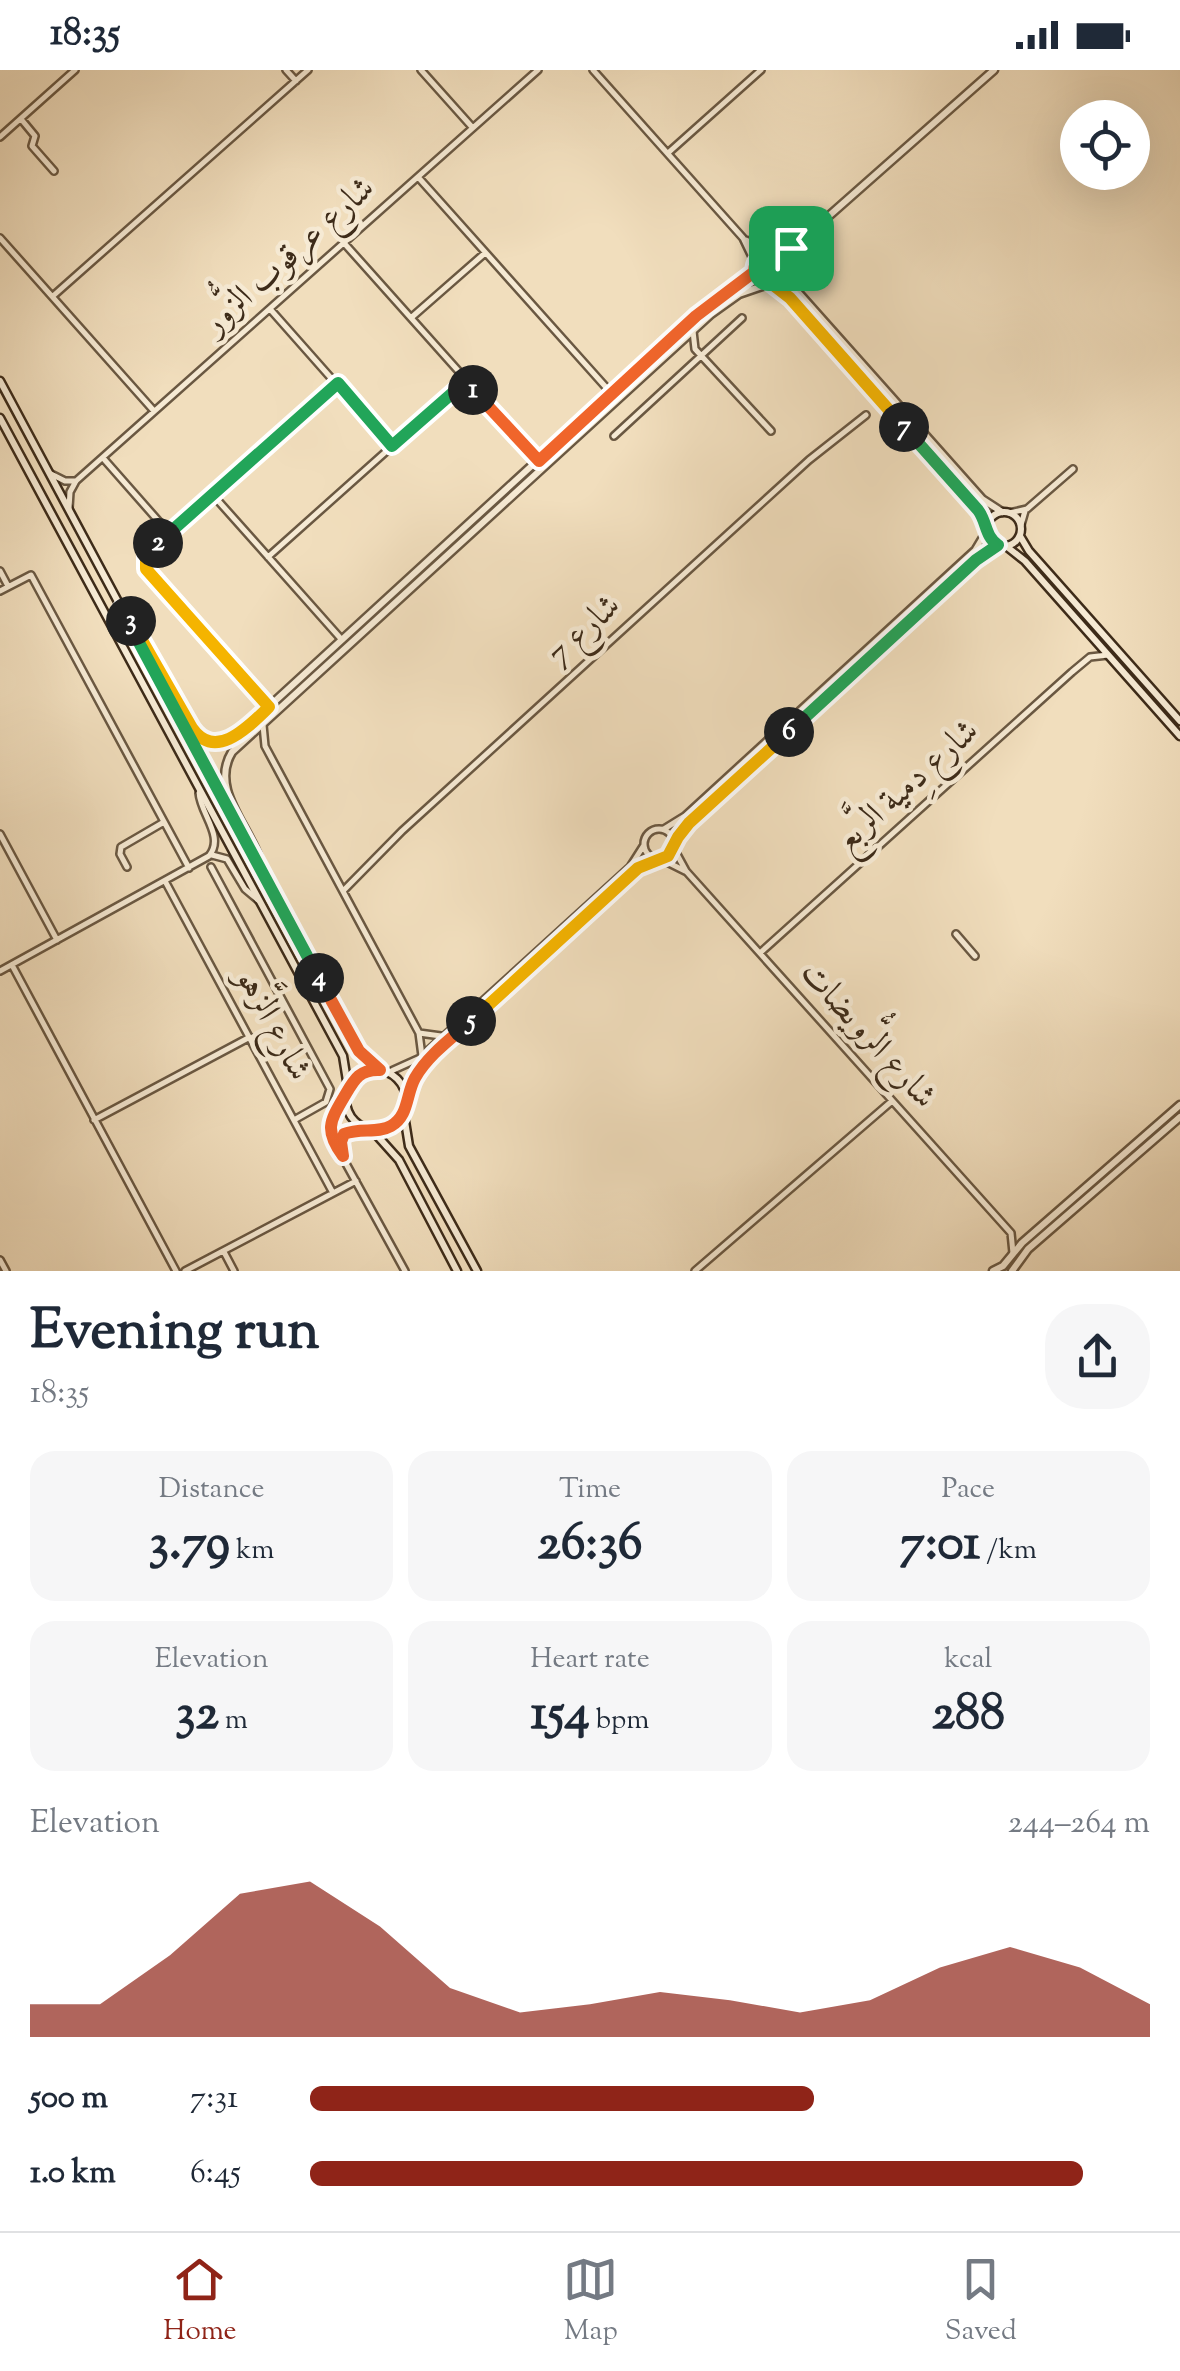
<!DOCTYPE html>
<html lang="en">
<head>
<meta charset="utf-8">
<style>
	body { margin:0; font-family:"Sorts Mill Goudy",Amiri,serif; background:#f6f6f7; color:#1f2937; height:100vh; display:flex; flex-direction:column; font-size:38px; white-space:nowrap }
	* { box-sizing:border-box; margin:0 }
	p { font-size:32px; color:#747a83 }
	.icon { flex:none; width:55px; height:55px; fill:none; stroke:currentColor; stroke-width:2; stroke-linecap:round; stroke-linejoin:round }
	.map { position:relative; height:1201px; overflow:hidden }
	.panel { display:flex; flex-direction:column; background:#fff; flex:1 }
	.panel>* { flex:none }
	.tools { position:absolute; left:1060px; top:30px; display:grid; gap:20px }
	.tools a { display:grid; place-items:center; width:90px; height:90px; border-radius:50%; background:#fff; box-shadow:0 10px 40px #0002; font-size:50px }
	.pin { position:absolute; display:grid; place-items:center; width:85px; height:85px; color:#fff; margin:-42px; border-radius:20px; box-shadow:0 5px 15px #0006 }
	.km { position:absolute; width:50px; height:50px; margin:-25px; border-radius:50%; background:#222; color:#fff; font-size:28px; line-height:50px; text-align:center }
	.round { display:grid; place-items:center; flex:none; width:105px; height:105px; border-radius:40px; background:#f6f6f7 }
	.summary { display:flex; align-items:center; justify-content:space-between; height:170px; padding:0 30px }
	h1 { font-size:55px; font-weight:700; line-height:75px }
	.metrics { display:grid; grid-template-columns:repeat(3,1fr); gap:15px; height:170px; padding:10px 30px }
	.metrics div { display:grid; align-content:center; border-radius:25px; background:#f6f6f7; text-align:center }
	.metrics b { font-size:50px; font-weight:700 }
	.metrics small { font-size:28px; font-weight:400 }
	.metrics p { font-size:28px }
	.chart { height:280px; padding:20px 30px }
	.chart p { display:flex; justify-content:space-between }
	.chart svg { width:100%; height:180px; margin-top:10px; fill:#8f2418; opacity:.7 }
	ul { padding:0 30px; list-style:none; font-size:32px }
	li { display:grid; grid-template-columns:160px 120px 1fr; align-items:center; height:75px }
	li i { height:25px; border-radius:12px; background:#8f2418 }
	.status { display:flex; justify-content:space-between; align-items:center; height:70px; padding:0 50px; background:#fff; direction:ltr }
	.status svg { height:28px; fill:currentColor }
	.tabs { display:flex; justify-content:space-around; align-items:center; height:140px; border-top:2px solid #e0e1e3; background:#fff; font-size:28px; color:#747a83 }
	.tabs a { display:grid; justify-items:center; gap:5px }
	.tabs .current { color:#8f2418 }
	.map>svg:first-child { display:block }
</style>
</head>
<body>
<div class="status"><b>18:35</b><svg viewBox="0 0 49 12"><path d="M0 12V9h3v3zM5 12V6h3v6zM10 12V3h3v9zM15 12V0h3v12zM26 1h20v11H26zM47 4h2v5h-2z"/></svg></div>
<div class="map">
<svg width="1180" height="1201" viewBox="0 0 1180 1201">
	<rect width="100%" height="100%" fill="#f1debd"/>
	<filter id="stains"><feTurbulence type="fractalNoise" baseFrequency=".002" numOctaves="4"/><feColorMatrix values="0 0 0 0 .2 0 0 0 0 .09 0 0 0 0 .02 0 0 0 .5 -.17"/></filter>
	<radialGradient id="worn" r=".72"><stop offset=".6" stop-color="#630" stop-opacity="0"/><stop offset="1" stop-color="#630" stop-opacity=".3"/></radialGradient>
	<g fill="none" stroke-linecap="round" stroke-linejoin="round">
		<defs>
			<path id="minor" d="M 286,0 L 296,11
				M 421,0 L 472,57
				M 593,0 L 743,168 L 755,193
				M 21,49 L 35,66 L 32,76 L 54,101
				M 0,67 L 75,0
				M 668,83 L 761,0
				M 418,107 L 612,324
				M 0,168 L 154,341
				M 746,170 L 770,182
				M 344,173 L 538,390
				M 53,226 L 308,0
				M 270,239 L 392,377
				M 412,247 L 485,183
				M 693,261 L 695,279 L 771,361
				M 614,366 L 742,248
				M 103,388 L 169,463
				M 51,404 L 65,411 L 76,411
				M 213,425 L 342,570
				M 69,438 L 70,422 L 76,411 L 538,0
				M 1009,443 L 1027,439 L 1073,399
				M 1021,455 L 1025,441
				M 268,487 L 465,311
				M 0,501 L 8,516
				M 0,521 L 31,505 L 189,798
				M 269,637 L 146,499 L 145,488 L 338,313
				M 263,655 L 265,676 L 419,963 L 422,986
				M644 774a15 15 0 1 1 30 0a15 15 0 1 1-30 0Z
				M 664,759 L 685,746 L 975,480 L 987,460
				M 0,764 L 57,870
				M 674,772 L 689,753 L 976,490 L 998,475
				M 674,779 L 686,801 L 1011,1163 L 1013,1183
				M 212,785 L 227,789 L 245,819 L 258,830
				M 663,790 L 685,801
				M 127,797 L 120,784 L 121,777 L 164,752
				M 211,797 L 330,1019 L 326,1032 L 294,1050
				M 165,811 L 333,1123
				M 344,820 L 402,761 L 809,390 L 866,345
				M 956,864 L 975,886
				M 760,883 L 1072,602 L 1090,587 L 1108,585
				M 12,895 L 176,1201
				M 0,901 L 209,786 C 225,767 201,745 199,723
				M 419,963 L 441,966
				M 389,1002 L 420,988 L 630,797 L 644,775
				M 346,1025 L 332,1048 L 333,1070 L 405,1201
				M 407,1027 L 414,1009 L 432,987 L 638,798 L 658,789
				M 94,1050 L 250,967
				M 342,1083 L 341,1072 L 344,1064 L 367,1059
				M 224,1182 L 234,1201
				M 0,1190 L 6,1201
				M 185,1201 L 356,1111
				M 695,1201 L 892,1031"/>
			<path id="tertiary" d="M754 198a16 16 0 1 1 32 0a16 16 0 1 1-32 0Z
				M 786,197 L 796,175 L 994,0
				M 786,202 L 795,219 L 982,429 L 1002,442
				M 772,214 L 790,228 L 978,439 L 988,455
				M 134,556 L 197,665 L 217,672 L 237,666 L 695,246 L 754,202
				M 262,798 C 254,760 208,721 232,682 L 711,244 L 739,224 L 768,214
				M 993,1201 L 1003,1196 L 1022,1173 L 1180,1035
				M 1012,1201 L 1028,1179 L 1180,1047"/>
			<path id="secondary" d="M 0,311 L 354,973 L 365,988 L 380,1000
				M 0,348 L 343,986 L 348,1017
				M987 459a17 17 0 1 1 34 0a17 17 0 1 1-34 0Z
				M 1020,466 L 1029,481 L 1180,651
				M 1006,476 L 1025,491 L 1180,666
				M346 1030a30 30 0 1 1 60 0a30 30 0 1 1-60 0Z
				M 404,1045 L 409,1076 L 477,1201
				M 373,1061 L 399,1090 L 457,1201"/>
		</defs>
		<use href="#minor" stroke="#6a5842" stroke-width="10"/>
		<use href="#tertiary" stroke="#6a5842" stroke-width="11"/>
		<use href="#secondary" stroke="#3d2b19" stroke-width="11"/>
		<use href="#minor" stroke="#f6ead4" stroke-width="5"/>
		<use href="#tertiary" stroke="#f6ead4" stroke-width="6"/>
		<use href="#secondary" stroke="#f6ead4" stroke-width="6"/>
	</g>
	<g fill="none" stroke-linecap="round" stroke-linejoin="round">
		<defs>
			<path id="split-1" d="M 473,320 L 539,391 L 696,246 L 754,202 C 755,179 775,184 791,178"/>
			<path id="split-2" d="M 158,473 L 338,313 L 392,376 L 465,312 L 473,320"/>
			<path id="split-3" d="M 131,551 L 192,658 C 216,692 249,656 269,637 L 146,499 L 146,484 L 158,473"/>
			<path id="split-4" d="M 131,551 L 121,539 L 319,908"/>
			<path id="split-5" d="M 319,908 L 359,981 L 380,1000 C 359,999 354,1010 344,1027 C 330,1051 324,1060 343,1086 L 341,1072 L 344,1064 C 360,1057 377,1064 391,1056 C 409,1046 406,1024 415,1008 C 428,985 452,968 471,951"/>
			<path id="split-6" d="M 471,951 L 638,798 L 668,786 L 678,767 L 689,753 L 789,662"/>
			<path id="split-7" d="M 789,662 L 976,490 L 998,475 C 985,467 987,452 978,440 L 904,357"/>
			<path id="split-8" d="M 791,178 L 796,175 L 784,206 L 772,214 L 790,228 L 904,357"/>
		</defs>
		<use href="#split-1" stroke="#fff" stroke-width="20"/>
		<use href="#split-2" stroke="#fff" stroke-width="20"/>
		<use href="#split-3" stroke="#fff" stroke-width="20"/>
		<use href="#split-4" stroke="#fff" stroke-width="20"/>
		<use href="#split-5" stroke="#fff" stroke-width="20"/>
		<use href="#split-6" stroke="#fff" stroke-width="20"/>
		<use href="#split-7" stroke="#fff" stroke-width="20"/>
		<use href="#split-8" stroke="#fff" stroke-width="20"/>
		<use href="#split-1" stroke="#f0652b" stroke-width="12"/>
		<use href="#split-2" stroke="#22a559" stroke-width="12"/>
		<use href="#split-3" stroke="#f5b400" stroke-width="12"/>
		<use href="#split-4" stroke="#22a559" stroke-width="12"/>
		<use href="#split-5" stroke="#f0652b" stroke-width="12"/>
		<use href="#split-6" stroke="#f5b400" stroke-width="12"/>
		<use href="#split-7" stroke="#22a559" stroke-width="12"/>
		<use href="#split-8" stroke="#f5b400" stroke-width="12"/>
	</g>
	<g text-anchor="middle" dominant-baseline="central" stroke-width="9" stroke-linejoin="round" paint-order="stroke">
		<g font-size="35" fill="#3d2b19" stroke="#f6ead4">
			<text transform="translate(290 187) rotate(-42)">شارع عرقوب الزُّور</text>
			<text transform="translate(585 561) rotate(-43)">شارع 7</text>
			<text transform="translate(908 717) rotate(-42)">شارع دِمية الرَّبع</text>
			<text transform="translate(272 955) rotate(62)">شارع الزَّهو</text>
			<text transform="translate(867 966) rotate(48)">شارع الرُّويضات</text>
		</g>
	</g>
	<rect width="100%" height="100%" filter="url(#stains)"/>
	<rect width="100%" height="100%" fill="url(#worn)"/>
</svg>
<div class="tools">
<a><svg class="icon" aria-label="locate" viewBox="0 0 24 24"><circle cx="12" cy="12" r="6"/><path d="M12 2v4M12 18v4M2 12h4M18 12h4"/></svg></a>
</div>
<div class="pin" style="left:791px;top:178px;background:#1e9e55"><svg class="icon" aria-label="arrive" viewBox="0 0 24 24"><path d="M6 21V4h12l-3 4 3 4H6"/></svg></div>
<b class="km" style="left:473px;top:320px">1</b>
<b class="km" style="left:158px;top:473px">2</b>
<b class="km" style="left:131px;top:551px">3</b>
<b class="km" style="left:319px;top:908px">4</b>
<b class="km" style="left:471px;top:951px">5</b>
<b class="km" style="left:789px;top:662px">6</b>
<b class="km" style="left:904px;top:357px">7</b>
</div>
<section class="panel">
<div class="summary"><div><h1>Evening run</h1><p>18:35</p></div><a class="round"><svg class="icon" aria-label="share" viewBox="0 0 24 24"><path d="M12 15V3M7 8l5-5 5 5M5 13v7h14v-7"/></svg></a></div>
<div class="metrics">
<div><p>Distance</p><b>3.79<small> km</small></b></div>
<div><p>Time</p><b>26:36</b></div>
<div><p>Pace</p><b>7:01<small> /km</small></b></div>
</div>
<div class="metrics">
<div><p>Elevation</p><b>32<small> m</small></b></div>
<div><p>Heart rate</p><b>154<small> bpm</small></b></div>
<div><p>kcal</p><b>288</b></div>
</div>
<div class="chart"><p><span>Elevation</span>244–264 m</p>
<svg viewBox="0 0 160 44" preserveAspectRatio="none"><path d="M0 44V36L10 36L20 24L30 9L40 6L50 17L60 32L70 38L80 36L90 33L100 35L110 38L120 35L130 27L140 22L150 27L160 36V44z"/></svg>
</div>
<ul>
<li><b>500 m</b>7:31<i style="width:60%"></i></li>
<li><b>1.0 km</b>6:45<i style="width:92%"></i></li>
</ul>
</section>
<nav class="tabs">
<a class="current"><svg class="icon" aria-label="home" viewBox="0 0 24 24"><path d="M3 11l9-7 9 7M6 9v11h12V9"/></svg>Home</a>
<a><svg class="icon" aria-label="map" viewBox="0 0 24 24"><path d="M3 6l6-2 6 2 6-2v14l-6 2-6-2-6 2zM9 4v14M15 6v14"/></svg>Map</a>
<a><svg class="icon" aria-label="saved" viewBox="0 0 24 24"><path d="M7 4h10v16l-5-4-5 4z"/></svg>Saved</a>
</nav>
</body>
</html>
